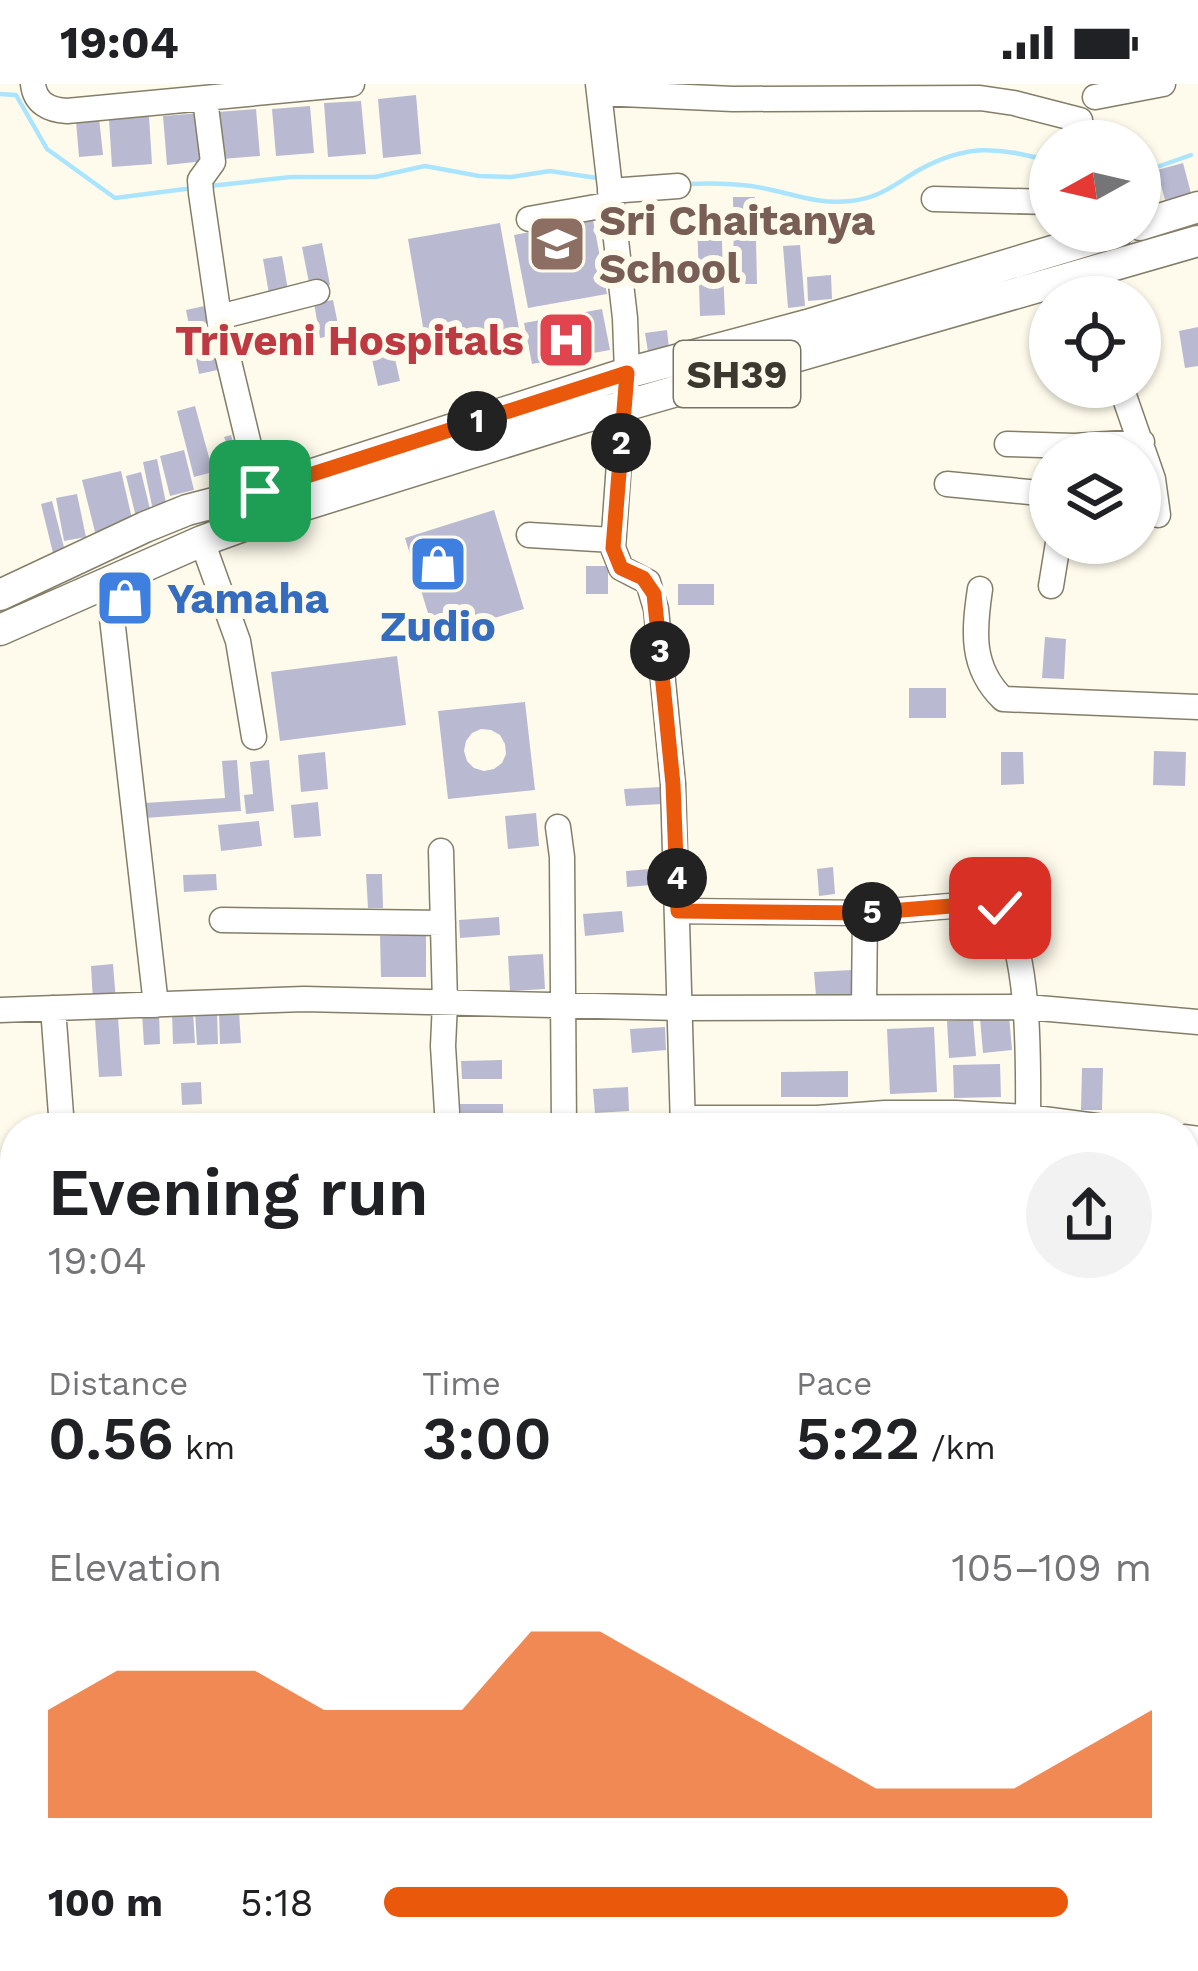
<!DOCTYPE html>
<html lang="en">
<head>
<meta charset="utf-8">
<style>
	body { margin:0; font-family:"Work Sans",sans-serif; background:#f2f2f2; color:#202124; height:100vh; display:flex; flex-direction:column; font-size:45px; white-space:nowrap }
	* { box-sizing:border-box; margin:0 }
	p { font-size:39px; color:#757577 }
	.icon { flex:none; width:66px; height:66px; fill:none; stroke:currentColor; stroke-width:2; stroke-linecap:round; stroke-linejoin:round }
	.map { position:relative; flex:1; overflow:hidden }
	.panel { position:absolute; left:0px; top:1029px; width:1200px; height:858px; display:flex; flex-direction:column; background:#fff; border-radius:48px 48px 0 0; box-shadow:0 3px 9px #0004 }
	.panel>* { flex:none }
	.needle { width:78px; rotate:262deg }
	.fabs { position:absolute; left:1029px; top:36px; display:grid; gap:24px }
	.fabs a { display:grid; place-items:center; width:132px; height:132px; border-radius:50%; background:#fff; box-shadow:0 3px 9px #0004; font-size:60px }
	.pin { position:absolute; display:grid; place-items:center; width:102px; height:102px; color:#fff; margin:-51px; border-radius:24px; box-shadow:0 6px 18px #0006 }
	.km { position:absolute; width:60px; height:60px; margin:-30px; border-radius:50%; background:#222; color:#fff; font-size:33px; line-height:60px; text-align:center }
	.round { display:grid; place-items:center; flex:none; width:126px; height:126px; border-radius:63px; background:#f2f2f2 }
	.head { display:flex; align-items:center; justify-content:space-between; height:204px; padding:0 48px }
	h1 { font-size:66px; font-weight:600; line-height:90px }
	.stats { display:grid; grid-template-columns:repeat(3,1fr); gap:18px; height:204px; padding:12px 48px }
	.stats div { display:grid; align-content:center }
	.stats b { font-size:60px; font-weight:600 }
	.stats small { font-size:33px; font-weight:400 }
	.stats p { font-size:33px }
	.chart { height:336px; padding:24px 48px }
	.chart p { display:flex; justify-content:space-between }
	.chart svg { width:100%; height:216px; margin-top:12px; fill:#ea580c; opacity:.7 }
	ul { padding:0 48px; list-style:none; font-size:39px }
	li { display:grid; grid-template-columns:192px 144px 1fr; align-items:center; height:90px }
	li i { height:30px; border-radius:15px; background:#ea580c }
	.status { display:flex; justify-content:space-between; align-items:center; height:84px; padding:0 60px; background:#fff; direction:ltr }
	.status svg { height:33px; fill:currentColor }
	.map>svg:first-child { display:block }
</style>
</head>
<body>
<div class="status"><b>19:04</b><svg viewBox="0 0 49 12"><path d="M0 12V9h3v3zM5 12V6h3v6zM10 12V3h3v9zM15 12V0h3v12zM26 1h20v11H26zM47 4h2v5h-2z"/></svg></div>
<div class="map">
<svg width="1198" height="1887" viewBox="0 0 1198 1887">
	<rect width="100%" height="100%" fill="#fefbec"/>
	<g fill="none" stroke-linecap="round" stroke-linejoin="round">
		<path stroke="#abe4fe" stroke-width="4.5" d="M 0,10 L 16,11 L 47,65 L 115,114 L 193,104
			M 1140,89 L 1191,71
			M 686,100 C 707,99 730,99 751,102 C 787,107 813,121 851,117 C 879,114 894,101 917,87 C 967,59 997,63 1050,77
			M 210,102 L 291,93 L 375,93 L 425,82 L 479,92 L 511,93 L 550,87 L 597,94"/>
	</g>
	<path fill="#b9bad1" fill-rule="evenodd" d="M 416,11 L 421,70 L 383,74 L 378,15 Z
		M 361,17 L 366,70 L 328,73 L 324,19 Z
		M 310,22 L 314,69 L 276,72 L 272,25 Z
		M 256,25 L 260,72 L 222,75 L 218,28 Z
		M 200,29 L 205,77 L 167,81 L 163,32 Z
		M 149,32 L 152,80 L 112,83 L 109,35 Z
		M 99,34 L 103,71 L 79,73 L 76,37 Z
		M 1183,79 L 1191,109 L 1165,116 L 1157,86 Z
		M 733,113 L 755,113 L 757,200 L 734,200 Z
		M 697,135 L 721,135 L 725,231 L 700,232 Z
		M 593,136 L 607,210 L 528,224 L 514,151 Z
		M 500,139 L 521,256 L 428,272 L 408,155 Z
		M 322,159 L 330,201 L 310,204 L 302,163 Z
		M 800,161 L 805,222 L 788,224 L 783,162 Z
		M 282,172 L 288,206 L 269,210 L 263,175 Z
		M 831,191 L 832,215 L 808,217 L 807,193 Z
		M 333,216 L 340,250 L 320,254 L 314,219 Z
		M 209,221 L 222,285 L 199,290 L 186,226 Z
		M 602,225 L 610,266 L 532,280 L 524,239 Z
		M 1198,243 L 1198,282 L 1185,284 L 1179,247 Z
		M 667,246 L 669,265 L 648,268 L 645,249 Z
		M 389,248 L 400,297 L 378,302 L 367,253 Z
		M 195,322 L 210,377 L 217,375 L 224,401 L 217,403 L 213,388 L 194,393 L 177,327 Z
		M 231,351 L 242,387 L 225,396 L 216,364 L 227,361 L 224,353 Z
		M 184,366 L 194,406 L 170,412 L 160,372 Z
		M 157,375 L 166,419 L 152,422 L 143,378 Z
		M 121,387 L 133,439 L 95,448 L 82,396 Z
		M 141,388 L 151,429 L 136,433 L 126,392 Z
		M 77,410 L 86,453 L 64,457 L 56,414 Z
		M 52,417 L 65,467 L 53,469 L 41,420 Z
		M 494,426 L 524,525 L 435,552 L 405,454 Z
		M 586,482 L 608,482 L 608,510 L 586,510 Z
		M 678,500 L 714,500 L 714,521 L 678,521 Z
		M 1045,553 L 1066,555 L 1064,595 L 1042,594 Z
		M 397,572 L 406,641 L 280,657 L 271,588 Z
		M 909,604 L 946,604 L 946,634 L 909,634 Z
		M 525,618 L 535,706 L 448,715 L 438,627 ZM 481,645 L 491,646 L 500,651 L 505,660 L 506,670 L 502,679 L 494,685 L 484,687 L 474,684 L 467,677 L 464,667 L 466,657 L 472,649 Z
		M 1154,667 L 1186,668 L 1185,702 L 1153,701 Z
		M 325,668 L 328,705 L 301,708 L 298,671 Z
		M 1001,668 L 1023,668 L 1024,700 L 1001,701 Z
		M 237,676 L 241,727 L 145,734 L 144,719 L 225,714 L 222,677 Z
		M 269,676 L 274,727 L 246,730 L 244,711 L 253,710 L 250,678 Z
		M 661,703 L 662,720 L 626,722 L 624,705 Z
		M 318,718 L 321,752 L 294,754 L 291,721 Z
		M 536,729 L 539,762 L 508,765 L 505,732 Z
		M 259,737 L 262,762 L 221,767 L 218,741 Z
		M 833,783 L 835,810 L 819,812 L 817,785 Z
		M 662,784 L 663,800 L 627,803 L 626,787 Z
		M 216,790 L 217,806 L 184,808 L 183,791 Z
		M 366,790 L 382,790 L 383,824 L 368,824 Z
		M 622,827 L 624,848 L 585,852 L 583,830 Z
		M 499,833 L 500,851 L 460,854 L 459,836 Z
		M 380,852 L 426,852 L 426,893 L 381,893 Z
		M 543,870 L 545,905 L 510,907 L 508,872 Z
		M 113,880 L 116,917 L 93,918 L 91,882 Z
		M 852,886 L 853,910 L 816,912 L 814,888 Z
		M 217,927 L 218,960 L 197,961 L 195,928 Z
		M 239,927 L 241,959 L 220,960 L 219,928 Z
		M 159,928 L 160,960 L 144,961 L 142,929 Z
		M 193,928 L 195,959 L 173,960 L 172,929 Z
		M 1009,932 L 1012,966 L 983,969 L 980,934 Z
		M 118,933 L 122,992 L 99,993 L 95,935 Z
		M 973,935 L 976,972 L 949,974 L 947,937 Z
		M 665,943 L 666,966 L 632,969 L 630,945 Z
		M 934,943 L 937,1008 L 890,1010 L 887,945 Z
		M 502,976 L 502,995 L 462,995 L 461,977 Z
		M 1000,980 L 1001,1013 L 954,1014 L 953,981 Z
		M 1082,984 L 1103,984 L 1102,1026 L 1081,1026 Z
		M 848,987 L 848,1013 L 781,1013 L 781,988 Z
		M 201,998 L 202,1020 L 182,1021 L 181,999 Z
		M 628,1003 L 629,1027 L 595,1029 L 593,1005 Z
		M 460,1020 L 503,1020 L 503,1040 L 461,1040 Z
		M 15,1214 L 15,1246 L 0,1247 L 0,1215 Z"/>
	<g fill="none" stroke-linecap="round" stroke-linejoin="round">
		<defs>
			<path id="minor" d="M 33,0 C 35,19 49,26 67,27 L 352,0
				M 598,0 L 625,234 L 627,289
				M 599,9 L 733,15 L 980,14 L 1014,19 L 1080,36
				M 1095,13 L 1163,0
				M 205,15 L 213,78 L 200,96 L 201,109 L 220,240 L 260,407
				M 610,107 L 678,102
				M 934,115 L 1050,118
				M 529,135 L 612,120
				M 219,233 L 317,208
				M 1121,303 L 1153,395 L 1158,431
				M 623,323 L 613,464 L 621,484 L 648,498 L 656,525 L 673,700 L 683,1044
				M 1007,360 L 1074,362 L 1142,358
				M 947,400 L 1050,410
				M 529,451 L 613,456
				M 202,457 L 238,557 L 254,653
				M 108,499 L 156,921
				M 1051,502 L 1058,459
				M 980,505 C 974,546 970,583 1003,615 L 1198,623
				M 558,743 L 562,773 L 564,1044
				M 441,767 L 445,919 L 443,962 L 448,1044
				M 678,827 L 865,829 L 975,820 L 1000,824 C 1032,869 1028,989 1028,1044
				M 222,836 L 443,839
				M 864,922 L 865,829
				M 53,924 L 62,1044
				M 0,926 L 304,915 L 680,924 L 1027,923 L 1198,938
				M 683,1034 L 817,1034 L 885,1029 L 956,1029 L 1028,1033 L 1111,1044
				M 1185,1053 L 1198,1055
				M 0,1138 L 15,1137
				M 1185,1165 L 1198,1167
				M 0,1392 L 15,1390
				M 0,1484 L 15,1483
				M 1185,1730 L 1198,1730
				M 764,1872 L 765,1887
				M 991,1872 L 991,1887
				M 1098,1872 L 1099,1887"/>
			<path id="major" d="M 1140,141 L 1198,123
				M 0,511 L 145,443 L 187,426 L 260,407 L 627,289 L 807,241 L 1119,147
				M 0,546 L 202,457 L 279,429 L 586,333 L 1198,157
				M 0,1547 L 15,1582
				M 149,1872 L 157,1887"/>
		</defs>
		<use href="#minor" stroke="#847e69" stroke-width="27"/>
		<use href="#major" stroke="#847e69" stroke-width="33"/>
		<path stroke="#b5b2a5" stroke-width="3" stroke-dasharray="6 9" stroke-linecap="butt" d="M 1198,1589 L 1195,1604 L 1198,1669"/>
		<use href="#minor" stroke="#fff" stroke-width="24"/>
		<use href="#major" stroke="#fff" stroke-width="30"/>
	</g>
	<g fill="none" stroke-linecap="round" stroke-linejoin="round">
		<defs>
			<path id="route" d="M 260,407 L 627,289 L 613,464 L 621,484 L 643,494 L 654,510 L 673,700 L 678,827 L 865,829 L 976,820 L 1000,824"/>
		</defs>
		<use href="#route" stroke="#fff" stroke-width="24"/>
		<use href="#route" stroke="#ea580c" stroke-width="15"/>
	</g>
	<defs>
		<symbol id="school-square" viewBox="-11 -11 22 22"><rect x="-9" y="-9" width="18" height="18" rx="4" fill="#8d6e63" stroke="#fefbec"/><path d="M0-5L7-2L0 1L-7-2ZM-4 1L0 2.5L4 1V4Q0 6-4 4Z" fill="#fff"/></symbol>
		<symbol id="hospital-square" viewBox="-11 -11 22 22"><rect x="-9" y="-9" width="18" height="18" rx="4" fill="#e0444e" stroke="#fefbec"/><path d="M-5-5h3v3.5h4V-5h3V5h-3V1.5h-4V5h-3Z" fill="#fff"/></symbol>
		<symbol id="shop-square" viewBox="-11 -11 22 22"><rect x="-9" y="-9" width="18" height="18" rx="4" fill="#3f7fe0" stroke="#fefbec"/><path d="M-5-2.5h2.3a2.7 3.5 0 0 1 5.4 0H5L5.5 6h-11ZM-1.5-2.5h3a1.5 2.3 0 0 0-3 0Z" fill="#fff"/></symbol>
	</defs>
	<g fill-rule="evenodd">
		<use href="#school-square" x="524" y="127" width="66" height="66"/>
		<use href="#hospital-square" x="533" y="223" width="66" height="66"/>
		<use href="#shop-square" x="405" y="447" width="66" height="66"/>
		<use href="#shop-square" x="92" y="481" width="66" height="66"/>
	</g>
	<g text-anchor="middle" dominant-baseline="central" stroke-width="12" stroke-linejoin="round" paint-order="stroke">
		<rect fill="#fefbec" stroke="#767268" stroke-width="3" x="674" y="257" width="126" height="66" rx="9"/>
		<g font-size="39" font-weight="bold" fill="#3b382f">
			<text x="737" y="290">SH39</text>
		</g>
		<g font-size="42" font-weight="bold" fill="#785e54" stroke="#fefbec" text-anchor="start">
			<text x="599" y="136">Sri Chaitanya<tspan x="599" dy="48">School</tspan></text>
		</g>
		<g font-size="42" font-weight="bold" fill="#be3a42" stroke="#fefbec" text-anchor="end">
			<text x="524" y="256">Triveni Hospitals</text>
		</g>
		<g font-size="42" font-weight="bold" fill="#366cbe" stroke="#fefbec" text-anchor="start">
			<text x="167" y="514">Yamaha</text>
			<text x="438" y="542" text-anchor="middle">Zudio</text>
		</g>
	</g>
</svg>
<div class="fabs">
<a><svg class="needle" viewBox="-14 -14 28 28"><path d="M0-13l5 13h-10z" fill="#e53935"/><path d="M0 13l5-13h-10z" fill="#757577"/></svg></a>
<a><svg class="icon" aria-label="locate" viewBox="0 0 24 24"><circle cx="12" cy="12" r="6"/><path d="M12 2v4M12 18v4M2 12h4M18 12h4"/></svg></a>
<a><svg class="icon" aria-label="layers" viewBox="0 0 24 24"><path d="M12 4l9 5-9 5-9-5zM3 14l9 5 9-5"/></svg></a>
</div>
<div class="pin" style="left:260px;top:407px;background:#1e9e55"><svg class="icon" aria-label="arrive" viewBox="0 0 24 24"><path d="M6 21V4h12l-3 4 3 4H6"/></svg></div>
<div class="pin" style="left:1000px;top:824px;background:#d93025"><svg class="icon" aria-label="check" viewBox="0 0 24 24"><path d="M5 12l5 5 9-10"/></svg></div>
<b class="km" style="left:477px;top:337px">1</b>
<b class="km" style="left:621px;top:359px">2</b>
<b class="km" style="left:660px;top:567px">3</b>
<b class="km" style="left:677px;top:794px">4</b>
<b class="km" style="left:872px;top:828px">5</b>
<section class="panel">
<div class="head"><div><h1>Evening run</h1><p>19:04</p></div><a class="round"><svg class="icon" aria-label="share" viewBox="0 0 24 24"><path d="M12 15V3M7 8l5-5 5 5M5 13v7h14v-7"/></svg></a></div>
<div class="stats">
<div><p>Distance</p><b>0.56<small> km</small></b></div>
<div><p>Time</p><b>3:00</b></div>
<div><p>Pace</p><b>5:22<small> /km</small></b></div>
</div>
<div class="chart"><p><span>Elevation</span>105–109 m</p>
<svg viewBox="0 0 160 44" preserveAspectRatio="none"><path d="M0 44V22L10 14L20 14L30 14L40 22L50 22L60 22L70 6L80 6L90 14L100 22L110 30L120 38L130 38L140 38L150 30L160 22V44z"/></svg>
</div>
<ul>
<li><b>100 m</b>5:18<i style="width:89%"></i></li>
</ul>
</section>
</div>
</body>
</html>
